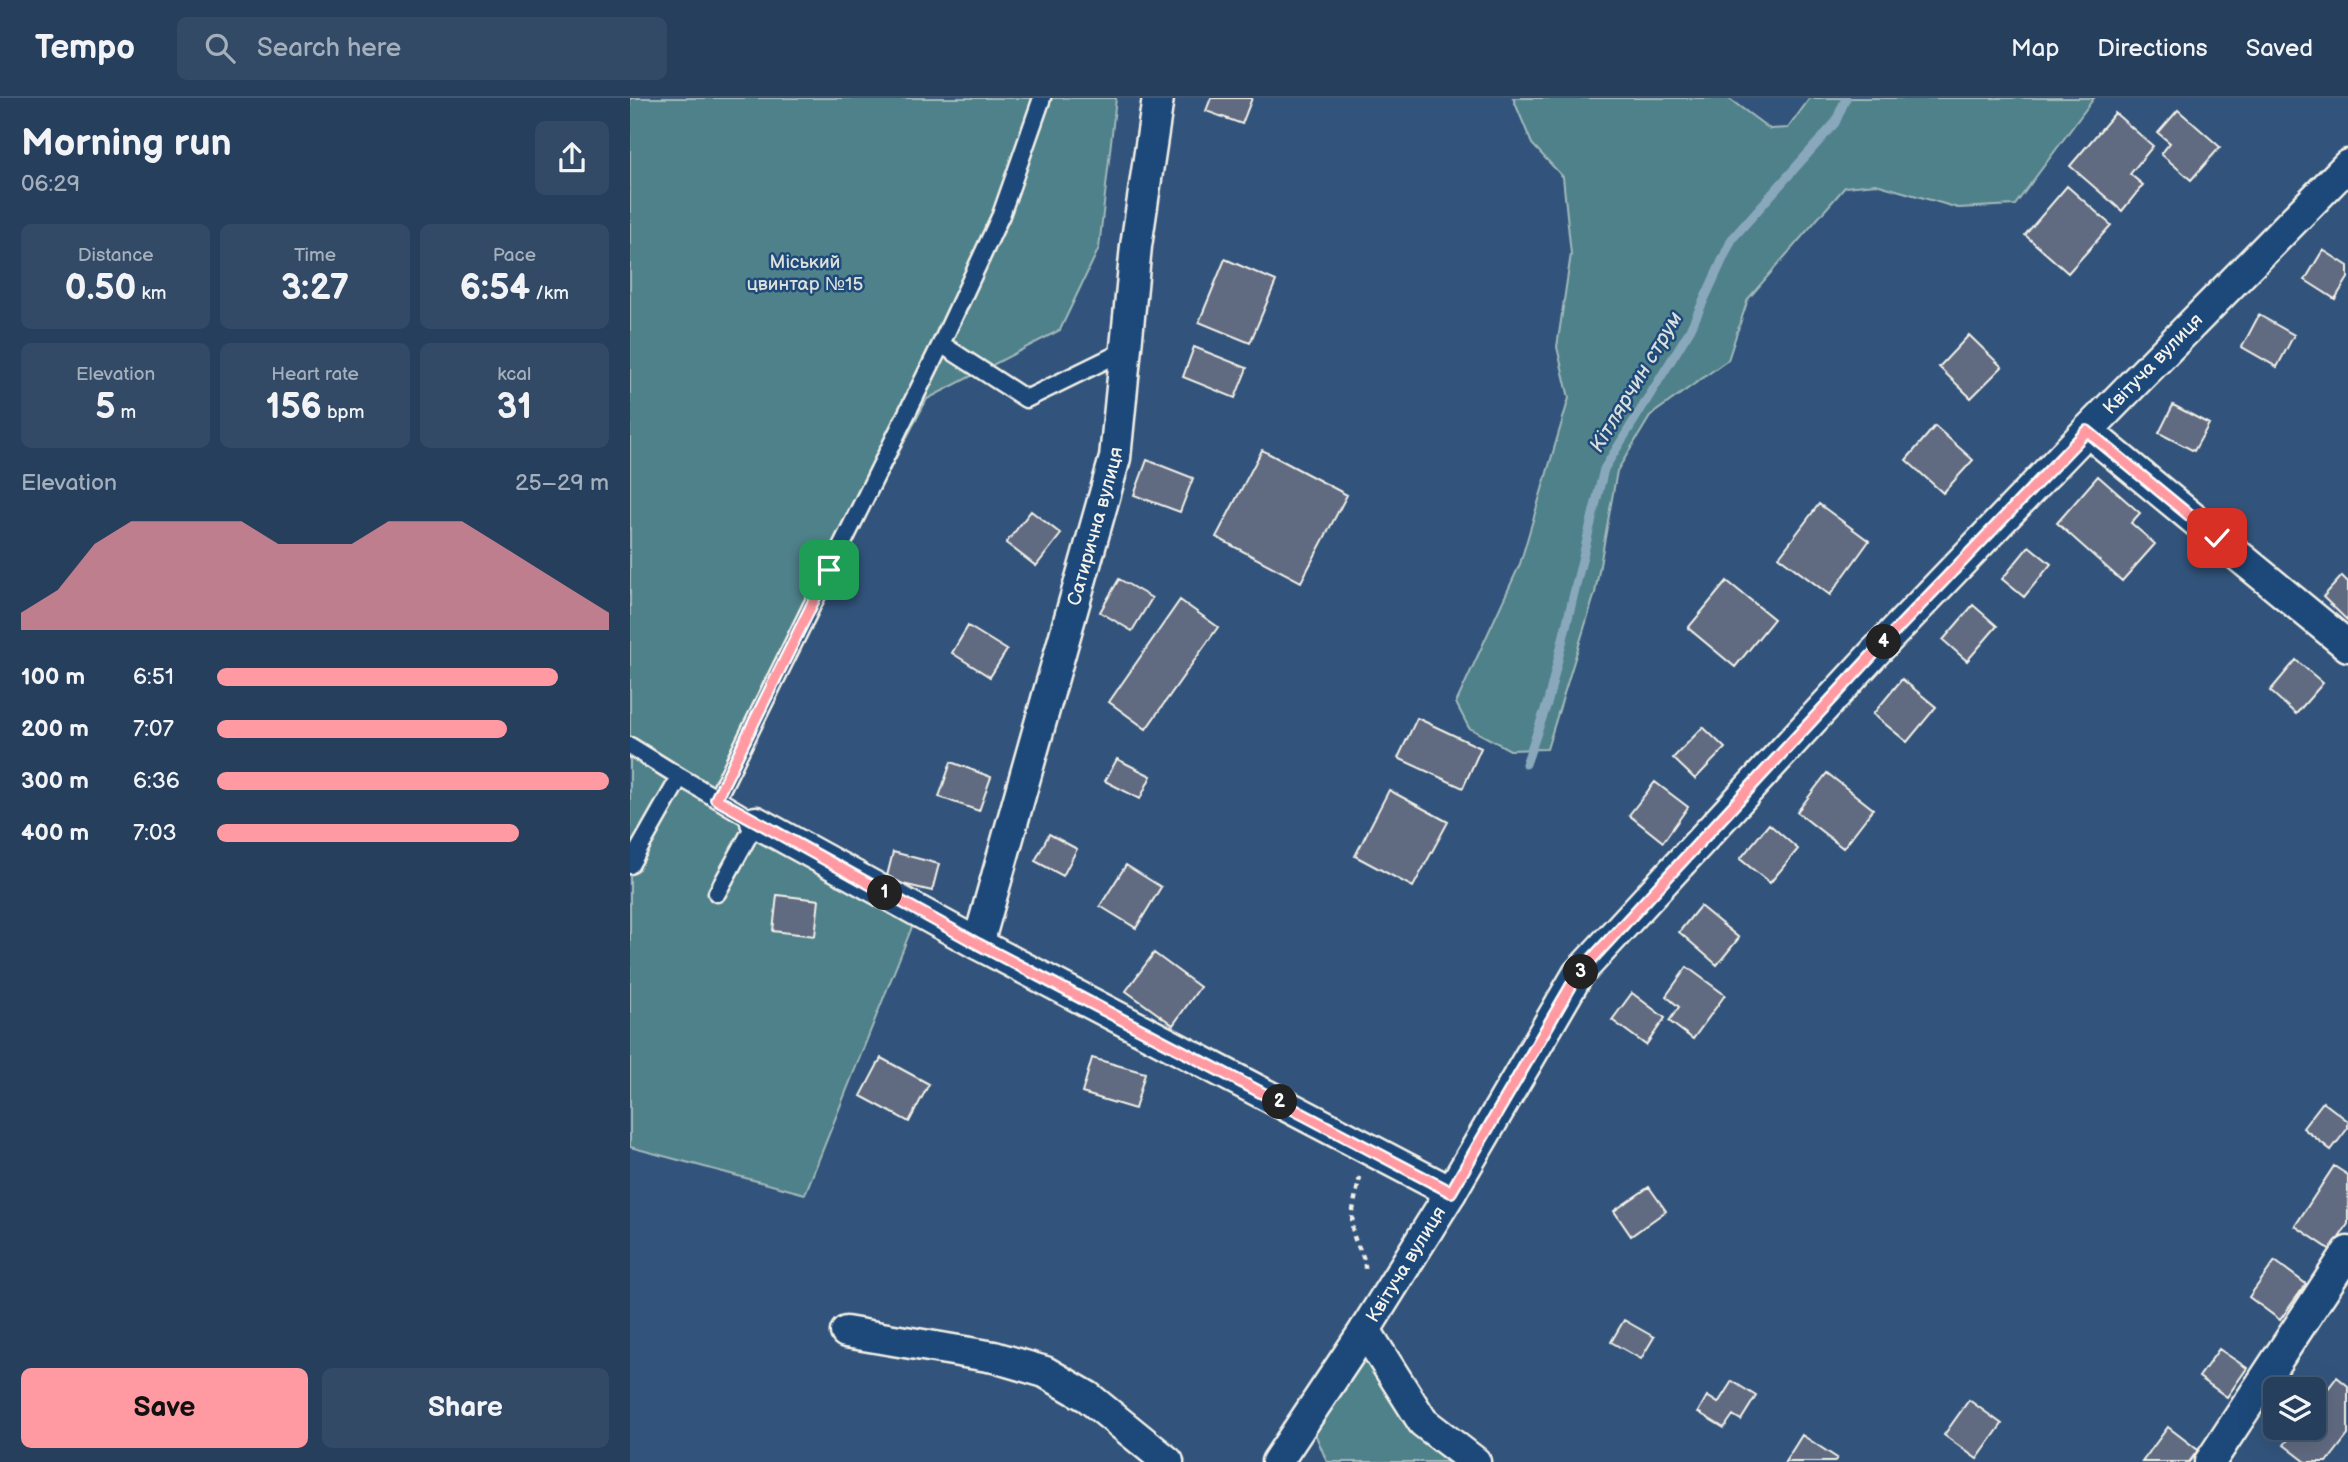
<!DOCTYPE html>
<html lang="en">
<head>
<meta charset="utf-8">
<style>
	body { margin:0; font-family:"Balsamiq Sans",sans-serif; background:#324a66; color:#f1f3f6; height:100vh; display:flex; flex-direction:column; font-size:26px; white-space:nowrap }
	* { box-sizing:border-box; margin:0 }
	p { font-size:23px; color:#a4afbc }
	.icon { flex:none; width:38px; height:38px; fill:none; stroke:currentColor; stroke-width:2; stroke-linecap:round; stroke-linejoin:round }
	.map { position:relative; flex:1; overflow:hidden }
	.panel { display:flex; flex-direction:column; background:#263f5d; width:630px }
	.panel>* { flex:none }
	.fabs { position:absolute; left:1633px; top:1279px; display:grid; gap:14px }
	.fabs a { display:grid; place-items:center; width:63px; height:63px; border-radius:10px; background:#263f5d; box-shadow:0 7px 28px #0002,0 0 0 2px #425872; font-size:35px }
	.pin { position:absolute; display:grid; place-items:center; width:60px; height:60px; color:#fff; margin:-30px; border-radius:14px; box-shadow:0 4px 10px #0006 }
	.km { position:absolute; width:35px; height:35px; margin:-18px; border-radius:50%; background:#222; color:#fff; font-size:19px; line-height:35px; text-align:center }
	.round { display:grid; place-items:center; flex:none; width:74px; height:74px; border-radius:10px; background:#324a66 }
	.summary { display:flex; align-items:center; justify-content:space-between; height:119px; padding:0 21px }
	h1 { font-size:38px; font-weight:800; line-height:52px }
	.figures { display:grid; grid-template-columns:repeat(3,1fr); gap:10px; height:119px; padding:7px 21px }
	.figures div { display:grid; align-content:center; border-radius:10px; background:#324a66; text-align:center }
	.figures b { font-size:35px; font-weight:800 }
	.figures small { font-size:19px; font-weight:400 }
	.figures p { font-size:19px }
	.chart { height:196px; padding:14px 21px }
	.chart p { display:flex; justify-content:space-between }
	.chart svg { width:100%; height:126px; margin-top:7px; fill:#ff9aa2; opacity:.7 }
	.cta { display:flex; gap:14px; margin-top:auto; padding:14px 21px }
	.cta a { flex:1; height:80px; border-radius:10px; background:#ff9aa2; color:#111; font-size:28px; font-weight:800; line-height:80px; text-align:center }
	.cta a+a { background:#324a66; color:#f1f3f6 }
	ul { padding:0 21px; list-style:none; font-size:23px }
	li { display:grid; grid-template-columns:112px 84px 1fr; align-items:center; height:52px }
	li i { height:18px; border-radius:9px; background:#ff9aa2 }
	header { display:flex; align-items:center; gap:42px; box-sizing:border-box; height:98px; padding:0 35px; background:#263f5d; border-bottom:2px solid #425872 }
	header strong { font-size:33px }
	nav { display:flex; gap:38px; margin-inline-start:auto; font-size:24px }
	.search { width:490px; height:63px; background:#324a66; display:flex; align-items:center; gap:18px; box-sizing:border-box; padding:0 24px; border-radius:10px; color:#a4afbc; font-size:26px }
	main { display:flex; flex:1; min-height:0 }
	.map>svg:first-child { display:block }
</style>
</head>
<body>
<header>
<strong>Tempo</strong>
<div class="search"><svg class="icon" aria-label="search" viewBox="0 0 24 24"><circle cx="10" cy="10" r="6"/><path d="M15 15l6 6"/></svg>Search here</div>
<nav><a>Map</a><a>Directions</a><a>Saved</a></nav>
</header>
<main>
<section class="panel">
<div class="summary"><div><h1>Morning run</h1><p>06:29</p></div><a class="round"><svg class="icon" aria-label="share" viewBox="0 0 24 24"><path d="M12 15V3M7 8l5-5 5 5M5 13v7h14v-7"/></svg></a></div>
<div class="figures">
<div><p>Distance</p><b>0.50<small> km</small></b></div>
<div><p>Time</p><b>3:27</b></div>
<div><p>Pace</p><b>6:54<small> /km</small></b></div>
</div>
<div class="figures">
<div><p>Elevation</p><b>5<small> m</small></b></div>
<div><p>Heart rate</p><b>156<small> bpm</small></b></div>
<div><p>kcal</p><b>31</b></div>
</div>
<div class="chart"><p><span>Elevation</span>25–29 m</p>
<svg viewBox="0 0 160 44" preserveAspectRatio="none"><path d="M0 44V38L10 30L20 14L30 6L40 6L50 6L60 6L70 14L80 14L90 14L100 6L110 6L120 6L130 14L140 22L150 30L160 38V44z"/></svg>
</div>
<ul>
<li><b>100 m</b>6:51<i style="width:87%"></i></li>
<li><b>200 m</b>7:07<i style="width:74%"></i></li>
<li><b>300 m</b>6:36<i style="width:100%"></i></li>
<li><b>400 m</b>7:03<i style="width:77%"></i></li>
</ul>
<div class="cta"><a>Save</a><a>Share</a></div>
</section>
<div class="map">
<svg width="1718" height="1364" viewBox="0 0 1718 1364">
	<rect width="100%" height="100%" fill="#32547c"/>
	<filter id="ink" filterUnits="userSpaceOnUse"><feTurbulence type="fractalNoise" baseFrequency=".0143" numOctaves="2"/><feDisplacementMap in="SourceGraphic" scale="14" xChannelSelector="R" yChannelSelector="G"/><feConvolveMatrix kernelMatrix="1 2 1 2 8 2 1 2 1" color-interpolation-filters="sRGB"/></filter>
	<g filter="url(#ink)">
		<path fill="#50818b" stroke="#a2b9ba" stroke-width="2" d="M 0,0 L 486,0 L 469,150 L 430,232 L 297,301 L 87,700 L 288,814 L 175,1096 L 0,1049 Z
			M 883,0 L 1098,0 L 1140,31 L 1158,30 L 1180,0 L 1464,0 L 1385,107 L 1328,110 L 1246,86 L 1215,89 L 1118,201 L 1098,262 L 1021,317 L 987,373 L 965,495 L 917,651 L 880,652 L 839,630 L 826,605 L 890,466 L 939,300 L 927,249 L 941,156 L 933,79 L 902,46 Z
			M 735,1232 L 845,1364 L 697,1364 L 678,1319 Z"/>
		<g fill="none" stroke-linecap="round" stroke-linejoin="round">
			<path stroke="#89a8bc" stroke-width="9" d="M 896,666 L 918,603 L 974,371 L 1060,232 L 1102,141 L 1205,25 L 1216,0"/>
		</g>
		<path fill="#606a81" stroke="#f4f1e8" stroke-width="2" d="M 581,0 L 622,0 L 612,26 L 576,13 Z
			M 1548,12 L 1590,49 L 1561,82 L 1531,56 L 1540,45 L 1528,35 Z
			M 1485,15 L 1523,48 L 1500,76 L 1513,87 L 1492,113 L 1440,68 Z
			M 1437,88 L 1481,127 L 1438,175 L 1395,137 Z
			M 1693,152 L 1718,168 L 1718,180 L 1705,201 L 1675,182 Z
			M 595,161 L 646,183 L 620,245 L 569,224 Z
			M 1629,217 L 1664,237 L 1647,269 L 1612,249 Z
			M 1339,237 L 1372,269 L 1341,300 L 1309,269 Z
			M 564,249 L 617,270 L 605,300 L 553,279 Z
			M 1543,307 L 1579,326 L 1564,353 L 1529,335 Z
			M 1305,328 L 1343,362 L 1313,395 L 1276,362 Z
			M 632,352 L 717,397 L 671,484 L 586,439 Z
			M 517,362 L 563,380 L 550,414 L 504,397 Z
			M 1468,378 L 1510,415 L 1501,425 L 1525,446 L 1492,483 L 1427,425 Z
			M 1189,406 L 1239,443 L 1200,497 L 1149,459 Z
			M 401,413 L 431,436 L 406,468 L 376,445 Z
			M 1399,448 L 1421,466 L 1394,499 L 1372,481 Z
			M 1712,478 L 1718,484 L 1718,523 L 1693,499 Z
			M 489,481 L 522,500 L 502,533 L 470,514 Z
			M 1097,483 L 1144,521 L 1105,569 L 1058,530 Z
			M 550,502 L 588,529 L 516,631 L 479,604 Z
			M 1343,507 L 1367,528 L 1337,563 L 1313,542 Z
			M 338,528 L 377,552 L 360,579 L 322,555 Z
			M 1666,562 L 1693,585 L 1666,616 L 1640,593 Z
			M 1272,581 L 1306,609 L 1277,644 L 1243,616 Z
			M 787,620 L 851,650 L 833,690 L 768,660 Z
			M 1073,629 L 1095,650 L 1065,681 L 1043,660 Z
			M 487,661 L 521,678 L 510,701 L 475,683 Z
			M 321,664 L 361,679 L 349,713 L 309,699 Z
			M 1197,675 L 1243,711 L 1213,750 L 1167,714 Z
			M 1025,684 L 1058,709 L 1033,744 L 999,717 Z
			M 759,692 L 818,724 L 783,789 L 725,758 Z
			M 1139,726 L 1168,751 L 1140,785 L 1110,761 Z
			M 419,736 L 447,751 L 433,778 L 405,763 Z
			M 263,754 L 309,766 L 302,793 L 256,782 Z
			M 496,767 L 531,789 L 506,830 L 470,808 Z
			M 147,797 L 189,802 L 185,838 L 143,833 Z
			M 1070,808 L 1109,840 L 1087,867 L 1049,834 Z
			M 524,855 L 570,889 L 543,927 L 496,893 Z
			M 1057,869 L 1095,897 L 1063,941 L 1039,923 L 1049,909 L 1036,898 Z
			M 1002,895 L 1035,920 L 1016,947 L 982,922 Z
			M 251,960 L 299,986 L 279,1024 L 231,998 Z
			M 462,960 L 515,975 L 505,1011 L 452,995 Z
			M 1693,1004 L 1718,1023 L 1718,1030 L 1701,1052 L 1673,1030 Z
			M 1704,1068 L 1718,1077 L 1718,1126 L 1701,1152 L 1665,1128 Z
			M 1019,1089 L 1036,1113 L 1001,1138 L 984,1113 Z
			M 1645,1163 L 1676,1186 L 1650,1222 L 1619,1199 Z
			M 994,1222 L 1024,1239 L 1011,1261 L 981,1244 Z
			M 1589,1251 L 1617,1270 L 1597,1299 L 1569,1279 Z
			M 1707,1279 L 1718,1288 L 1718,1337 L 1697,1364 L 1676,1364 L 1654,1347 L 1667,1330 L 1684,1330 L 1684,1309 Z
			M 1102,1283 L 1126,1298 L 1111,1322 L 1103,1317 L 1094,1330 L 1068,1314 L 1077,1298 L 1088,1305 Z
			M 1339,1302 L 1372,1326 L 1347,1361 L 1314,1337 Z
			M 1538,1329 L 1568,1352 L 1559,1364 L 1512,1364 Z
			M 1172,1337 L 1207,1360 L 1204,1364 L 1155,1364 Z"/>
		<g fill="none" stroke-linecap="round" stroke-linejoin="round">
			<defs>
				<path id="lane" d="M 311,246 L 396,301 L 496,252
					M 0,648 L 50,679
					M 87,700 L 311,246 L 371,117 L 412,0
					M 0,767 L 50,679 L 126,724 L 87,795"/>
				<g id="street">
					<path d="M 1457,333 L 1718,548"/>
					<path d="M 126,724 L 348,846 L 821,1094"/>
					<path id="s1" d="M 348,846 L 485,360 L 506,148 L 528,0"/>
					<path d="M 735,1232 L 793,1324 L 845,1364"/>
					<path d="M 216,1234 L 364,1259 L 415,1274 L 458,1299 L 538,1364"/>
					<path id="s2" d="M 647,1364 L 735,1232 L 821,1094 L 948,876 L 1246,553 L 1457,333 L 1718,67"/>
					<path d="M 1580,1364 L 1718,1154"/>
				</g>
			</defs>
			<use href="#lane" stroke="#f4f1e8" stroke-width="21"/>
			<use href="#street" stroke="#f4f1e8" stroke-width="35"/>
			<path stroke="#f4f1e8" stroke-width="4.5" stroke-dasharray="5 5" stroke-linecap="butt" d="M 730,1079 C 726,1097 720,1117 723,1135 C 726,1148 736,1158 735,1172"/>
			<use href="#lane" stroke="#1f4a7a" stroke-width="16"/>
			<use href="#street" stroke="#1f4a7a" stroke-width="30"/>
		</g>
	</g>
	<g fill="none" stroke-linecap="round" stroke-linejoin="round" filter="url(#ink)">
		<defs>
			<path id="route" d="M 199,472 L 86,701 L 348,846 L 821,1094 L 948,876 L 1246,553 L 1457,333 L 1587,440"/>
		</defs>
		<use href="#route" stroke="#fff" stroke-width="14"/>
		<use href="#route" stroke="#ff9aa2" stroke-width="9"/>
	</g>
	<g text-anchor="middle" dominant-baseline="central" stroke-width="5" stroke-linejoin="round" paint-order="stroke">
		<g font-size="19" fill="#dbe0da" stroke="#1f4a7a">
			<text x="175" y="164">Міський<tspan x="175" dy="22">цвинтар №15</tspan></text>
		</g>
		<g font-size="19" fill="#f4f1e8" stroke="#1f4a7a">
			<text stroke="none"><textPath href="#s2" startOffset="1412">Квітуча вулиця</textPath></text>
			<text stroke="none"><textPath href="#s1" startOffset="434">Сатирична вулиця</textPath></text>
			<text stroke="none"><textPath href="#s2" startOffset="236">Квітуча вулиця</textPath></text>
		</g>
		<g font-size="21" font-style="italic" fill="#d9dfdd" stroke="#1f4a7a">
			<text transform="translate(1006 284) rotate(-59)">Кітлярчин струм</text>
		</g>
	</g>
</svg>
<div class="fabs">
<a><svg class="icon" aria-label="layers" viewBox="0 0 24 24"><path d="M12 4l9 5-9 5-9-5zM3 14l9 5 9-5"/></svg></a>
</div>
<div class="pin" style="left:199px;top:472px;background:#1e9e55"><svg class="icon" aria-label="arrive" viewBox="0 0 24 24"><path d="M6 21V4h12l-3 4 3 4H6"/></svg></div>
<div class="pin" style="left:1587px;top:440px;background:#d93025"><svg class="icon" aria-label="check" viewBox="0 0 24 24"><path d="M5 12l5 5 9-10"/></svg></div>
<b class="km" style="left:255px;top:795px">1</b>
<b class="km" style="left:650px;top:1004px">2</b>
<b class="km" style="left:951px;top:874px">3</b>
<b class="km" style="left:1254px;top:544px">4</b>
</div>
</main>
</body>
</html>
